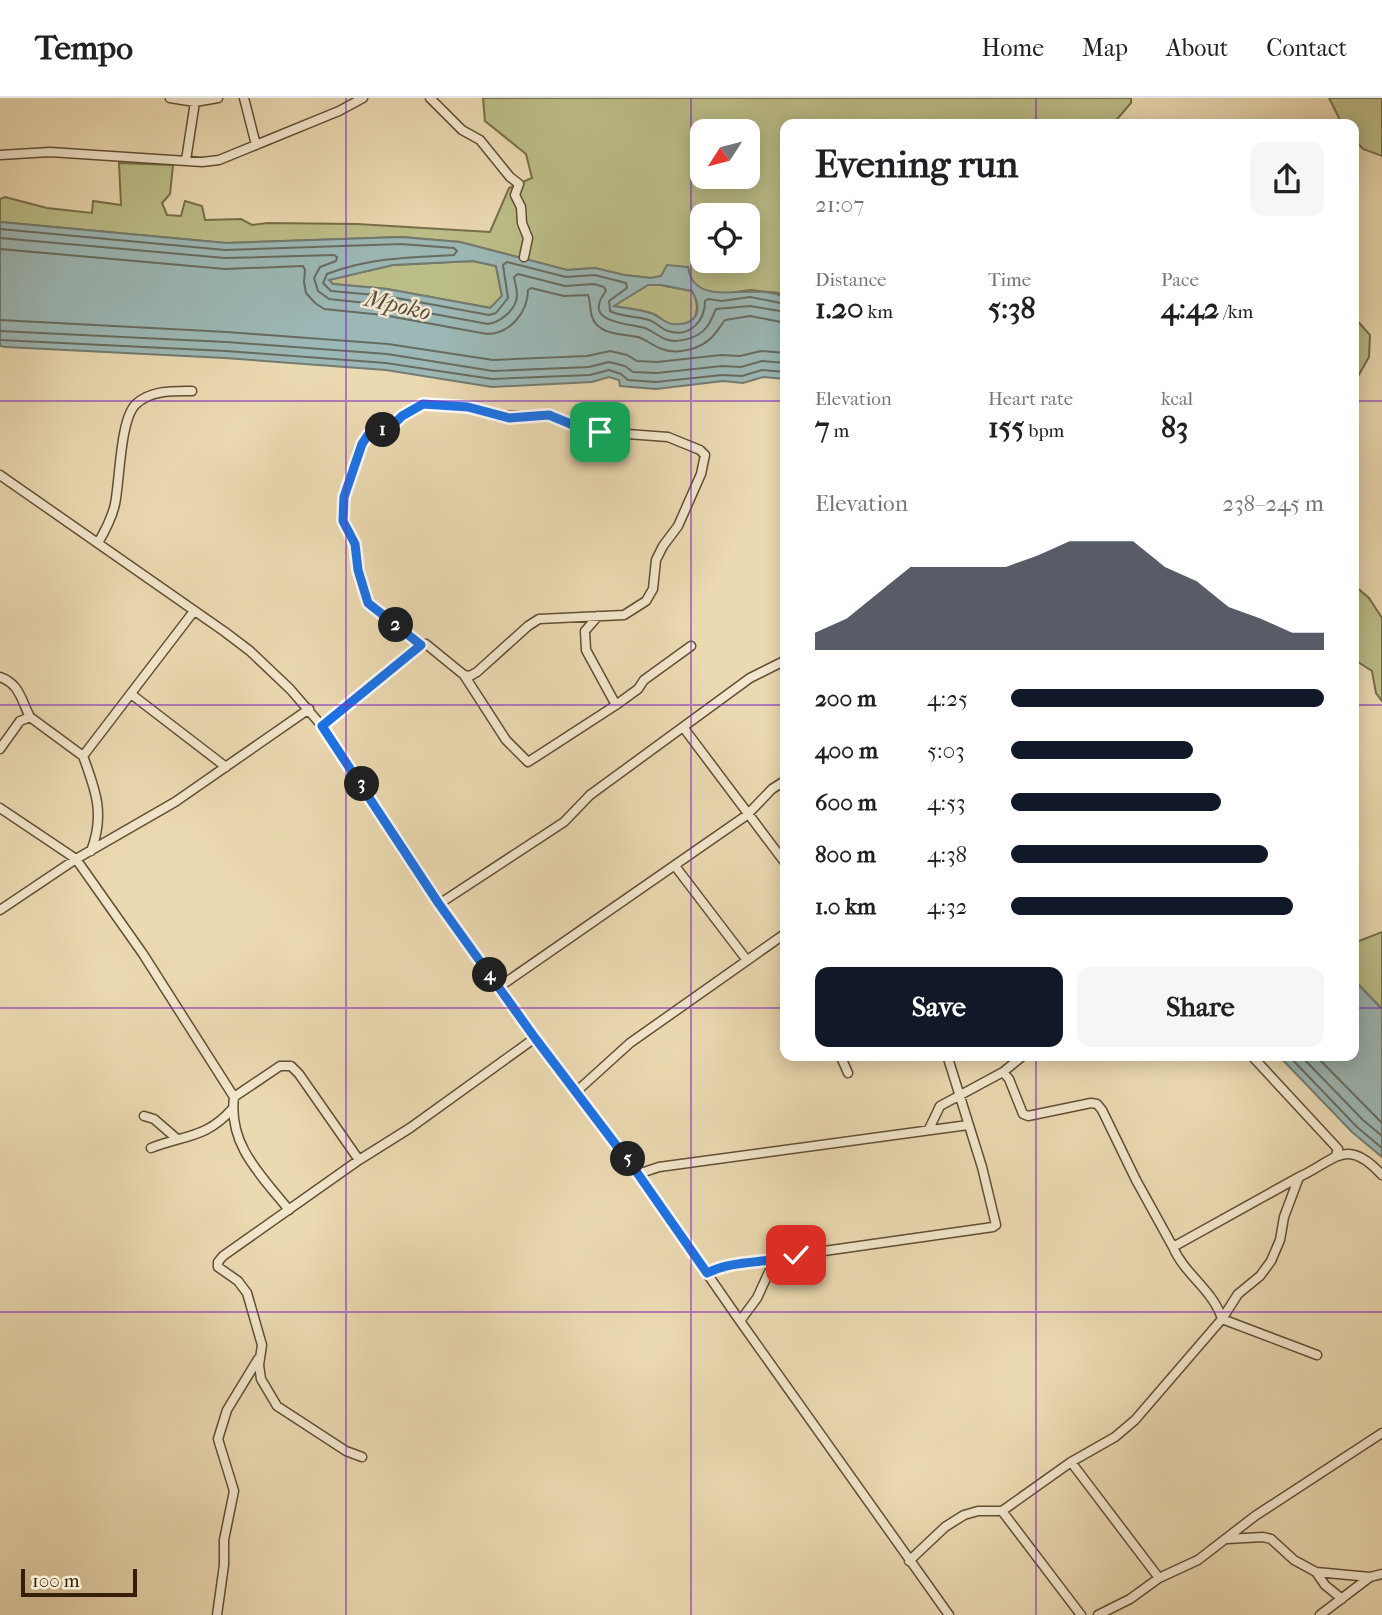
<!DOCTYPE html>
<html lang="en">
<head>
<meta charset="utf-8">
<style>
	body { margin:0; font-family:"IM FELL French Canon",serif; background:#f6f6f6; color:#202124; height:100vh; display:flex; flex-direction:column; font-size:26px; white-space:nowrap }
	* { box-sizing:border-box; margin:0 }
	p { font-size:23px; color:#757577 }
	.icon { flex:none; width:38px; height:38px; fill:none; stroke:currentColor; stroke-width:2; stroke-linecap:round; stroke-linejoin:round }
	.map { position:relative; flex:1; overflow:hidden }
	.sheet { position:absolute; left:780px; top:21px; width:579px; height:942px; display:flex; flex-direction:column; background:#fff; border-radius:14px; box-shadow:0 4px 18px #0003 }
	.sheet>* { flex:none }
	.needle { width:46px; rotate:234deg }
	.controls { position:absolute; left:690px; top:21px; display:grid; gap:14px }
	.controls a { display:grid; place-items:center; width:70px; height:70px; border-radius:14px; background:#fff; box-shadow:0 4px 18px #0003; font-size:35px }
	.scale { position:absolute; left:21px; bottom:18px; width:116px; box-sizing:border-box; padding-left:7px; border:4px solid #351f0b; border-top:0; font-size:19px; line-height:24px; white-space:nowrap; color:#351f0b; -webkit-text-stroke:5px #f2e6cc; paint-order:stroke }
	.pin { position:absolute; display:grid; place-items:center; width:60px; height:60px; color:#fff; margin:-30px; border-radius:14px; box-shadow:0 4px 10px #0006 }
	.km { position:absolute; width:35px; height:35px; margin:-18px; border-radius:50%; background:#222; color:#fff; font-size:19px; line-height:35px; text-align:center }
	.round { display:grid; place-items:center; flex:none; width:74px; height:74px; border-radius:14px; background:#f6f6f6 }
	.overview { display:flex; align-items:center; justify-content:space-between; height:119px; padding:0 35px }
	h1 { font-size:38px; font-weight:700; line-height:52px }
	.figures { display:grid; grid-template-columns:repeat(3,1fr); gap:10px; height:119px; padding:7px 35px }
	.figures div { display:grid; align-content:center }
	.figures b { font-size:30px; font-weight:700 }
	.figures small { font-size:19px; font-weight:400 }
	.figures p { font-size:19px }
	.chart { height:196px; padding:14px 35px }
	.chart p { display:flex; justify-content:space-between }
	.chart svg { width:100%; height:126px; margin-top:7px; fill:#111827; opacity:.7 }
	.cta { display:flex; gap:14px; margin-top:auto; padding:14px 35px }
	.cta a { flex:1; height:80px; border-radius:14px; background:#111827; color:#fff; font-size:28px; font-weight:700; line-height:80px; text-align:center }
	.cta a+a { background:#f6f6f6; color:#202124 }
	ul { padding:0 35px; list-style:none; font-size:23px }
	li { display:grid; grid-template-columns:112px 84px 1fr; align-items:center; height:52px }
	li i { height:18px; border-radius:9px; background:#111827 }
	header { display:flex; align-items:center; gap:42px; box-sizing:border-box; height:98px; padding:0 35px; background:#fff; border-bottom:2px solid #e0e0e0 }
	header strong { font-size:33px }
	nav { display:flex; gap:38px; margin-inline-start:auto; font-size:24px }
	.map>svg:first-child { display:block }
</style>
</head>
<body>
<header>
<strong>Tempo</strong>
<nav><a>Home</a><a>Map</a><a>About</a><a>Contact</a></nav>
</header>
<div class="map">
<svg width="1382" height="1517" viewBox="0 0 1382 1517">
	<rect width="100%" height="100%" fill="#ebd9b1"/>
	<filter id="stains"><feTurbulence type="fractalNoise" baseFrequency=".00286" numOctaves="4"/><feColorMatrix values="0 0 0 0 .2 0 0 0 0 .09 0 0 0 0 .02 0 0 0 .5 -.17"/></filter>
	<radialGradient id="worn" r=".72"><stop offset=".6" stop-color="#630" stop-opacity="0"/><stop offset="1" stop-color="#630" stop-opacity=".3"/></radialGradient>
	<path fill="#bcbe88" stroke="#786e4a" stroke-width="2" fill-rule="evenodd" d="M 483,0 L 1131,0 L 1131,5 L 1113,26 L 786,26 L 786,200 L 778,195 L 750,192 L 722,196 L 703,192 L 692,184 L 661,178 L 651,180 L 624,177 L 595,170 L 567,172 L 460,144 L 401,139 L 226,145 L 0,124 L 0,101 L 5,99 L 47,110 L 92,115 L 93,103 L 121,107 L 119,65 L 173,67 L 170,96 L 162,105 L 167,117 L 181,118 L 185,103 L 202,108 L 205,122 L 241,121 L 252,127 L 267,125 L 357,126 L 490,134 L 509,90 L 532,80 L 526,56 L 485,23 ZM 702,33 L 747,33 L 747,79 L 702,79 ZM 702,117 L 747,117 L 747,163 L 702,163 Z
		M 1329,0 L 1382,0 L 1382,58 L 1363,51 L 1355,42 L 1354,26 L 1342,26 Z
		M 473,163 L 496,168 L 502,198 L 491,210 L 387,191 L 333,186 L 328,182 L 393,167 Z
		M 648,187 L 660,187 L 692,193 C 704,214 693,233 670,226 C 665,225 661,220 656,217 C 643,211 626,210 613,208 Z
		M 1355,220 L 1370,237 L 1369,259 L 1357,280 L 1355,341 Z
		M 1355,488 L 1369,500 L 1382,520 L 1382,603 L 1376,595 L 1372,573 L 1355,562 Z
		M 1382,834 L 1382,911 L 1355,883 L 1354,845 Z"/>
	<path fill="#9cb8b6" stroke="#737b72" stroke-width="2" fill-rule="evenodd" d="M 0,124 L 226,145 L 401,139 L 460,144 L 567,172 L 595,170 L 624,177 L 651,180 L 661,178 L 667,167 L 688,169 C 689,173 690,180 694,184 C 711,206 758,184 786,200 L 786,281 L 763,279 L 743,285 L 723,283 L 656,291 L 620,288 L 619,282 L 609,279 L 592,284 L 492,289 L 386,272 L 225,260 L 6,249 L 0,248 ZM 473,163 L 496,168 L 502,198 L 490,210 L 387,191 L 333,186 L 329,182 L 393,167 ZM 648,187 L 661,187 L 692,193 C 703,211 698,228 673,226 C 666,226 660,219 653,216 C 641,211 627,211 614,208 Z
		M 1355,883 L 1382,911 L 1382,1059 L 1352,1034 L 1278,957 L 1354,957 Z"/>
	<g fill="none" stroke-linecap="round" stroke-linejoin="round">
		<path stroke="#686c60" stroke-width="2" d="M 0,131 L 225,152 L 401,146 L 454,150 L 457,153 L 454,157 C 411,159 367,160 327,176 L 323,185 L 331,193 L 386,198 L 489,217 L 496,215 L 508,200 L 503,167 L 507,164 L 566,179 L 595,177 L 626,185 L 627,190 L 609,203 L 610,213 C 622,219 636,218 649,222 C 656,224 661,231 668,233 C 690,240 705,223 705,203 L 708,201 L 722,203 L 750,199 L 786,206
			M 0,140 L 225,160 L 334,157 L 337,159 L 336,163 L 320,169 L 314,180 L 318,193 L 329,201 L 385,207 L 488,226 C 501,224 517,211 517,197 C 517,191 515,185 514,179 L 518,176 L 565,188 L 594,186 L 604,189 L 606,193 C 581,225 627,225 645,230 C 652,233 658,238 665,241 C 677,246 698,240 706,230 C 711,224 713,217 716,211 L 750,208 L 786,214
			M 0,151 L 225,171 L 303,168 L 305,172 L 304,184 L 306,195 L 315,205 L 324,211 L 383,217 L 487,236 C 510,236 528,214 528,192 L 531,190 L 564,198 L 588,197 C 592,207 588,218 597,227 C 607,237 624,236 638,239 C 647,242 653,248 662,251 C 677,257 701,251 712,239 C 717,234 721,227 725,222 L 750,218 L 786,225
			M 0,222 L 227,234 L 388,246 L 493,262 L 587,258 L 610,253 L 627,257 L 637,263 L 657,264 L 721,257 L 740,258 L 761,253 L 786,255
			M 0,233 L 226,244 L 387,256 L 493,273 L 589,269 L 609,264 L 625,268 L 633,274 L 657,275 L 722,268 L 741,269 L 762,263 L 786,265
			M 0,242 L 226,253 L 386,265 L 492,281 L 590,277 L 609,272 L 621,276 L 628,282 L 656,284 L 722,277 L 742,278 L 762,272 L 786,274
			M 1288,957 L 1357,1029 L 1382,1050
			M 1300,957 L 1363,1022 L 1382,1038
			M 1315,957 L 1382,1025"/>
		<defs>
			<path id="minor" d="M 170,0 L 195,4 L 218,0
				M 244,0 L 256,47
				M 430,0 L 462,32 L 480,42 L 510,79 L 519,86 L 515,97 L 521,109 L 522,125 L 528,140 L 524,159
				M 0,57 L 50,54 L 202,64 L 219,62 L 339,13 L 363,0
				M 186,62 L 195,4
				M 0,377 L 225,534 L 250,553 L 290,591 L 322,628 L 439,806 L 535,940 L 638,1076 L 740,1223 L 949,1517
				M 98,445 C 105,433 112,420 115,406 C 120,382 120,321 136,306 C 151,292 173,293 192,293
				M 598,518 L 585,533 L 586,552 L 616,607
				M 464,577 L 506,642 L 528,664 L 616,607 L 638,591 L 644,582 L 691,548
				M 0,579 C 20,586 21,602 30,619
				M 131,596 L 226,669
				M 322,628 L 421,547 L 367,505 L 358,472 L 355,446 L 343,423 L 344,399 L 362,346 L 373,333 L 384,332 L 393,327 L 403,318 L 423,306 L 468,309 L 497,318 L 549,317 L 578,329 L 600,334 L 668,339 L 700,352 L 705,357 L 701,376 L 678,428 L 663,448 L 656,462 L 653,491 L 646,503 L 624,517 L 539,521 L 528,528 L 477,574 L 470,578 L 464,577 L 426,546 L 421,547
				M 683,629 L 786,766
				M 0,651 L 20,623 L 30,619 L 83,658 L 194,513
				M 83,658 C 96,693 105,717 91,753
				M 0,710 L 76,761 L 143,856 L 234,999 L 280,968 L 291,968 L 299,976 L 359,1062
				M 675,768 L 746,861
				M 439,806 L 564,724 L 590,697 L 750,580 L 786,562
				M 0,812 L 76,761 L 175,704 L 309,611
				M 499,889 L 747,717 L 772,691 L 786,682
				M 840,957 L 848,975
				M 1251,957 L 1338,1051 L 1336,1057
				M 1003,974 L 1009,981 L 1023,1016 L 1028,1018 L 1091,1005 L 1097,1006 L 1102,1012 L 1136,1082 L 1173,1149
				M 577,993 L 630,945 L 786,835
				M 234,999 C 228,1047 261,1077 289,1112
				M 144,1018 L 154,1021 L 176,1040
				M 929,1031 L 940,1008 L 1003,974 L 1024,957
				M 151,1050 C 184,1037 207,1040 232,1011
				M 638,1076 L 659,1069 L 968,1027
				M 707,1175 L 730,1167 L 779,1162
				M 1222,1221 C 1214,1193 1184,1176 1173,1149 L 1299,1079
				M 1222,1221 L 1317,1257
				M 740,1223 L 757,1200 L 769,1174 L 779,1162 L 796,1157 L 993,1129 L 996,1127 L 982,1069 L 947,957
				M 362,1359 L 346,1353 L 277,1308 L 261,1281 L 259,1267 L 262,1247 L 247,1195 L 238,1183 L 218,1169 L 218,1164 L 223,1158 L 359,1062 L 410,1030 L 535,940
				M 1071,1364 L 1159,1480
				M 1002,1413 L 1081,1517
				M 1227,1441 L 1263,1439 L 1271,1441 L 1294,1462 L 1316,1474 L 1325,1487 L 1342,1501
				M 909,1463 L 945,1429 L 964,1417 L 978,1413 L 1002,1413 L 1071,1364 L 1115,1339 L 1135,1322 L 1222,1221 L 1238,1196 L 1260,1178 L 1271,1163 L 1280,1142 L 1284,1119 L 1299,1079 C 1336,1062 1346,1038 1382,1077
				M 1316,1474 L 1370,1479
				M 217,1517 L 224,1467 L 224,1442 L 234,1393 L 218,1341 L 227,1312 L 258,1261
				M 1098,1517 L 1130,1501 L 1159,1480 L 1198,1462 L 1255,1418 L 1382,1335
				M 1320,1517 L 1370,1479 L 1382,1476"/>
		</defs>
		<use href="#minor" stroke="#624e34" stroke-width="11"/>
		<use href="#minor" stroke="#f2e6cc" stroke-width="8"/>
	</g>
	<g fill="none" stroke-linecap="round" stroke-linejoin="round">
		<defs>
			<path id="route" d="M 600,334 L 578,329 L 549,317 L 509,320 L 468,309 L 423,306 L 402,318 L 393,327 L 368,337 L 362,346 L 344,399 L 343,423 L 355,446 L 358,472 L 368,505 L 421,547 L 322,628 L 439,806 L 535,940 L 638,1076 L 707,1175 C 735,1161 767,1166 796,1157"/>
		</defs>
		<use href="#route" stroke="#fff" stroke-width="14"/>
		<use href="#route" stroke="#1a73e8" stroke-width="9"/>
	</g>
	<path fill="none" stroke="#7b2cbf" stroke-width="2" stroke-opacity="0.55" d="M 346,0 L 346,1517M 691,0 L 691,1517M 1036,0 L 1036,26M 0,303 L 786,303M 1354,303 L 1382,303M 0,607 L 786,607M 1354,607 L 1382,607M 0,910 L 786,910M 1354,910 L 1382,910M 1036,957 L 1036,1517M 0,1214 L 1382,1214"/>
	<g text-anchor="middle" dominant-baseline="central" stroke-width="5" stroke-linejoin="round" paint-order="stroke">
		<g font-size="24" font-style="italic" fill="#544d3e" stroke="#f2e6cc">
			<text transform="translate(398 207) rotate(13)">Mpoko</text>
		</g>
	</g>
	<rect width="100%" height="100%" filter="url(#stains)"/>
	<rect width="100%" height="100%" fill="url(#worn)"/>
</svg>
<div class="controls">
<a><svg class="needle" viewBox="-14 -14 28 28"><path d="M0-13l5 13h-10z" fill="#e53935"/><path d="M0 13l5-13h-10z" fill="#757577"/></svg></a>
<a><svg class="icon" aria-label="locate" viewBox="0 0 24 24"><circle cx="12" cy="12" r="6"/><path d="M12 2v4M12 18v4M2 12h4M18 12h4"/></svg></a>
</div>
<div class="scale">100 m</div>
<div class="pin" style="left:600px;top:334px;background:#1e9e55"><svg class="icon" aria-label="arrive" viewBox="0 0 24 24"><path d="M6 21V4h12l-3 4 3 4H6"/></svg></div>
<div class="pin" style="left:796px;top:1157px;background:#d93025"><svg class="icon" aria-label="check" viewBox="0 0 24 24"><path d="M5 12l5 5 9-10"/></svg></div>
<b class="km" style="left:383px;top:332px">1</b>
<b class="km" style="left:396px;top:527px">2</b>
<b class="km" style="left:362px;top:686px">3</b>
<b class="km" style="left:490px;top:877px">4</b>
<b class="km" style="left:628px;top:1061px">5</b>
<section class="sheet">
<div class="overview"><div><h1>Evening run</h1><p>21:07</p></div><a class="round"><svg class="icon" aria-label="share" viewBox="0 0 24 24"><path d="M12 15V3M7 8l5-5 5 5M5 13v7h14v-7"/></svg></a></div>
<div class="figures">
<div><p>Distance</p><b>1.20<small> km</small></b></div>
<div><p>Time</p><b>5:38</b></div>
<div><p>Pace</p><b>4:42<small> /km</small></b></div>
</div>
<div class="figures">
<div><p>Elevation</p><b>7<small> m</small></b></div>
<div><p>Heart rate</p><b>155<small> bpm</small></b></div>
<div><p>kcal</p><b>83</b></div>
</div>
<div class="chart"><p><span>Elevation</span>238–245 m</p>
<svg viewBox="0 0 160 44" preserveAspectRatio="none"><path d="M0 44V38L10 33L20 24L30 15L40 15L50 15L60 15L70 11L80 6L90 6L100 6L110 15L120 20L130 29L140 33L150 38L160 38V44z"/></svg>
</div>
<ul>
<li><b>200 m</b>4:25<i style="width:100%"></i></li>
<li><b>400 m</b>5:03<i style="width:58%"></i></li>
<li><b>600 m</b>4:53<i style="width:67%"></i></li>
<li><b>800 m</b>4:38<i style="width:82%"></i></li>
<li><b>1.0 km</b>4:32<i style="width:90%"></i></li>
</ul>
<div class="cta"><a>Save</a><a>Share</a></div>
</section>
</div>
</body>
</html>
